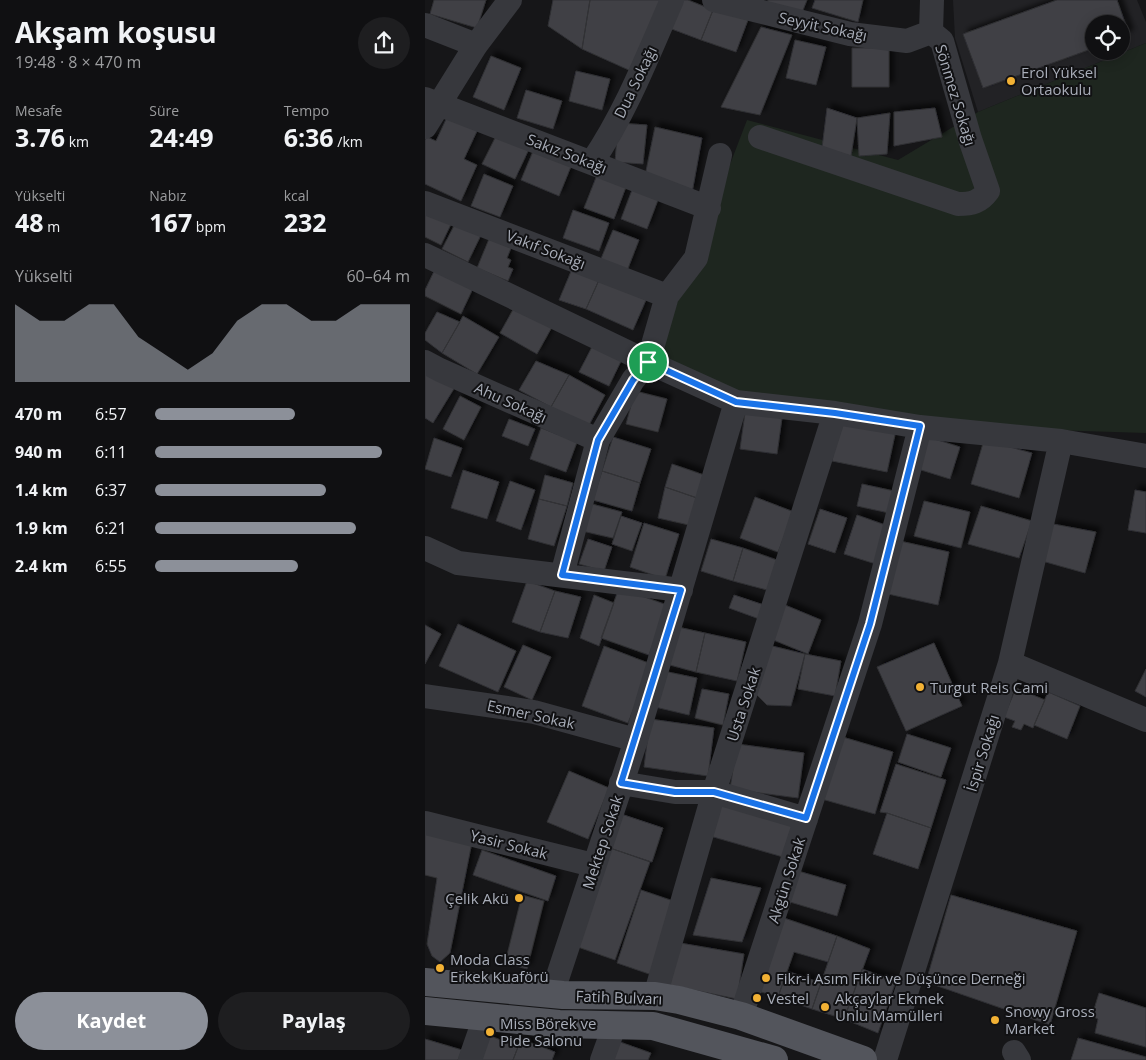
<!DOCTYPE html>
<html lang="tr">
<head>
<meta charset="utf-8">
<style>
	body { margin:0; font-family:"Open Sans",sans-serif; background:#1e1e20; color:#f1f3f6; height:100vh; display:flex; flex-direction:column; font-size:19px; white-space:nowrap }
	* { box-sizing:border-box; margin:0 }
	p { font-size:16px; color:#9c9d9f }
	.icon { flex:none; width:28px; height:28px; fill:none; stroke:currentColor; stroke-width:2; stroke-linecap:round; stroke-linejoin:round }
	.map { position:relative; flex:1; overflow:hidden }
	.side { display:flex; flex-direction:column; background:#101012; width:425px }
	.side>* { flex:none }
	.tools { position:absolute; left:660px; top:15px; display:grid; gap:10px }
	.tools a { display:grid; place-items:center; width:45px; height:45px; border-radius:50%; background:#101012; box-shadow:0 2px 12px #0003,0 0 0 1px #303032; font-size:25px }
	.pin { position:absolute; display:grid; place-items:center; width:42px; height:42px; color:#fff; margin:-21px; border:2px solid #fff; border-radius:50%; box-shadow:0 1px 5px #0007 }
	.round { display:grid; place-items:center; flex:none; width:52px; height:52px; border-radius:26px; background:#1e1e20 }
	.summary { display:flex; align-items:center; justify-content:space-between; height:85px; padding:0 15px }
	h1 { font-size:28px; font-weight:700; line-height:38px }
	.figures { display:grid; grid-template-columns:repeat(3,1fr); gap:8px; height:85px; padding:5px 15px }
	.figures div { display:grid; align-content:center }
	.figures b { font-size:25px; font-weight:700 }
	.figures small { font-size:14px; font-weight:400 }
	.figures p { font-size:14px }
	.chart { height:140px; padding:10px 15px }
	.chart p { display:flex; justify-content:space-between }
	.chart svg { width:100%; height:90px; margin-top:5px; fill:#8c9099; opacity:.7 }
	.button { display:flex; gap:10px; margin-top:auto; padding:10px 15px }
	.button a { flex:1; height:58px; border-radius:30px; background:#8c9099; color:#fff; font-size:20px; font-weight:700; line-height:58px; text-align:center }
	.button a+a { background:#1e1e20; color:#f1f3f6 }
	ul { padding:0 15px; list-style:none; font-size:16px }
	li { display:grid; grid-template-columns:80px 60px 1fr; align-items:center; height:38px }
	li i { height:12px; border-radius:6px; background:#8c9099 }
	main { display:flex; flex:1; min-height:0 }
	.map>svg:first-child { display:block }
</style>
</head>
<body>
<main>
<section class="side">
<div class="summary"><div><h1>Akşam koşusu</h1><p>19:48 · 8 × 470 m</p></div><a class="round"><svg class="icon" aria-label="share" viewBox="0 0 24 24"><path d="M12 15V3M7 8l5-5 5 5M5 13v7h14v-7"/></svg></a></div>
<div class="figures">
<div><p>Mesafe</p><b>3.76<small> km</small></b></div>
<div><p>Süre</p><b>24:49</b></div>
<div><p>Tempo</p><b>6:36<small> /km</small></b></div>
</div>
<div class="figures">
<div><p>Yükselti</p><b>48<small> m</small></b></div>
<div><p>Nabız</p><b>167<small> bpm</small></b></div>
<div><p>kcal</p><b>232</b></div>
</div>
<div class="chart"><p><span>Yükselti</span>60–64 m</p>
<svg viewBox="0 0 160 44" preserveAspectRatio="none"><path d="M0 44V6L10 14L20 14L30 6L40 6L50 22L60 30L70 38L80 30L90 14L100 6L110 6L120 14L130 14L140 6L150 6L160 6V44z"/></svg>
</div>
<ul>
<li><b>470 m</b>6:57<i style="width:55%"></i></li>
<li><b>940 m</b>6:11<i style="width:89%"></i></li>
<li><b>1.4 km</b>6:37<i style="width:67%"></i></li>
<li><b>1.9 km</b>6:21<i style="width:79%"></i></li>
<li><b>2.4 km</b>6:55<i style="width:56%"></i></li>
</ul>
<div class="button"><a>Kaydet</a><a>Paylaş</a></div>
</section>
<div class="map">
<svg width="721" height="1060" viewBox="0 0 721 1060">
	<defs>
		<filter id="shadow"><feDropShadow dx="4.5" dy="-4.5" stdDeviation="2.5" flood-color="#0009"/></filter>
	</defs>
	<rect width="100%" height="100%" fill="#161618"/>
	<path fill="#222225" fill-rule="evenodd" d="M 528,0 L 712,0 L 721,22 L 721,43 L 553,112 L 530,38 ZM 669,24 L 696,24 L 696,51 L 669,51 Z"/>
	<path fill="#1e261f" d="M 721,43 L 721,433 L 593,429 L 332,400 L 231,358 L 322,120 L 473,160 L 553,112 Z"/>
	<path fill="#404145" stroke="#303034" filter="url(#shadow)" d="M 9,0 L 61,0 L 52,28 L 5,14 Z
		M 128,0 L 165,0 L 157,49 L 123,26 Z
		M 165,0 L 239,0 L 206,71 L 157,49 Z
		M 255,0 L 263,0 L 288,10 L 276,40 L 244,28 Z
		M 343,0 L 382,0 L 376,15 L 342,4 Z
		M 390,0 L 438,0 L 433,22 L 387,8 Z
		M 632,0 L 692,0 L 704,34 L 696,37 L 696,24 L 669,24 L 669,48 L 558,88 L 538,34 Z
		M 288,10 L 323,20 L 311,52 L 276,40 Z
		M 336,27 L 367,35 L 335,115 L 296,107 Z
		M 370,40 L 401,47 L 391,85 L 361,78 Z
		M 427,48 L 464,48 L 464,87 L 427,87 Z
		M 66,56 L 96,68 L 79,110 L 48,97 Z
		M 151,71 L 185,79 L 177,110 L 144,101 Z
		M 101,90 L 137,101 L 128,129 L 92,118 Z
		M 402,108 L 432,118 L 426,156 L 397,148 Z
		M 510,108 L 517,137 L 469,146 L 469,112 Z
		M 465,113 L 462,154 L 434,156 L 432,118 Z
		M 23,115 L 53,129 L 39,159 L 52,165 L 36,201 L 0,184 L 0,140 L 2,137 L 11,141 Z
		M 193,123 L 222,125 L 218,164 L 190,162 Z
		M 230,127 L 277,138 L 267,193 L 220,176 Z
		M 73,132 L 105,147 L 90,179 L 57,164 Z
		M 109,149 L 147,164 L 134,196 L 96,180 Z
		M 59,174 L 88,186 L 75,217 L 46,206 Z
		M 172,175 L 201,187 L 189,219 L 159,208 Z
		M 207,190 L 233,200 L 222,229 L 196,219 Z
		M 0,206 L 28,220 L 16,245 L 0,237 Z
		M 148,210 L 184,223 L 174,251 L 138,238 Z
		M 32,220 L 57,233 L 43,262 L 17,249 Z
		M 188,230 L 214,240 L 202,271 L 175,261 Z
		M 64,239 L 86,248 L 82,258 L 86,260 L 83,267 L 88,269 L 83,281 L 52,268 Z
		M 13,263 L 51,282 L 36,314 L 0,296 L 0,290 Z
		M 147,269 L 174,280 L 161,309 L 134,300 Z
		M 174,280 L 221,300 L 208,330 L 161,309 Z
		M 90,306 L 127,327 L 112,354 L 75,333 Z
		M 12,312 L 35,322 L 17,353 L 0,340 L 0,333 Z
		M 38,316 L 74,337 L 52,374 L 17,353 Z
		M 170,341 L 199,355 L 184,386 L 154,372 Z
		M 111,361 L 144,375 L 126,407 L 94,390 Z
		M 0,369 L 30,387 L 8,423 L 0,418 Z
		M 144,375 L 180,395 L 163,427 L 126,407 Z
		M 210,391 L 242,399 L 233,432 L 201,424 Z
		M 35,396 L 56,407 L 39,440 L 18,429 Z
		M 320,413 L 357,418 L 352,454 L 315,449 Z
		M 84,419 L 110,429 L 103,446 L 77,436 Z
		M 415,419 L 471,430 L 462,472 L 407,461 Z
		M 116,428 L 152,442 L 141,472 L 105,459 Z
		M 188,437 L 226,449 L 215,483 L 177,471 Z
		M 503,437 L 535,447 L 525,479 L 493,469 Z
		M 9,438 L 37,448 L 26,477 L 0,469 Z
		M 559,440 L 607,453 L 594,498 L 546,484 Z
		M 247,464 L 282,476 L 275,499 L 240,487 Z
		M 38,470 L 74,482 L 62,519 L 26,508 Z
		M 177,471 L 215,483 L 207,511 L 168,500 Z
		M 120,475 L 148,483 L 142,506 L 114,499 Z
		M 85,481 L 110,490 L 96,530 L 71,521 Z
		M 437,484 L 469,491 L 464,513 L 432,506 Z
		M 240,487 L 275,499 L 264,525 L 233,518 Z
		M 710,490 L 721,492 L 721,533 L 703,530 Z
		M 330,497 L 369,512 L 353,552 L 315,538 Z
		M 114,499 L 142,506 L 129,546 L 103,539 Z
		M 499,501 L 545,512 L 536,548 L 489,536 Z
		M 167,504 L 197,512 L 188,538 L 157,531 Z
		M 556,506 L 607,521 L 594,558 L 543,544 Z
		M 395,509 L 422,518 L 410,553 L 383,544 Z
		M 432,515 L 466,527 L 454,565 L 419,554 Z
		M 196,516 L 217,523 L 207,551 L 187,544 Z
		M 219,523 L 254,534 L 240,579 L 205,567 Z
		M 628,524 L 671,532 L 660,573 L 617,561 Z
		M 163,539 L 187,547 L 179,571 L 154,564 Z
		M 286,539 L 318,548 L 308,581 L 276,571 Z
		M 475,541 L 524,552 L 513,605 L 463,594 Z
		M 318,548 L 352,560 L 342,590 L 308,581 Z
		M 102,581 L 130,591 L 115,632 L 87,622 Z
		M 194,588 L 242,605 L 224,655 L 176,638 Z
		M 130,591 L 156,597 L 143,638 L 115,632 Z
		M 169,595 L 189,603 L 174,646 L 155,638 Z
		M 309,595 L 342,606 L 337,620 L 304,608 Z
		M 360,605 L 396,620 L 383,654 L 346,639 Z
		M 33,624 L 91,651 L 73,692 L 14,666 Z
		M 0,625 L 16,634 L 0,664 Z
		M 253,627 L 280,633 L 271,672 L 245,665 Z
		M 280,633 L 321,642 L 312,681 L 271,672 Z
		M 509,643 L 537,706 L 481,731 L 452,667 Z
		M 339,644 L 380,654 L 366,706 L 342,705 L 331,694 Z
		M 98,645 L 126,657 L 107,700 L 79,687 Z
		M 179,646 L 226,664 L 203,723 L 157,706 Z
		M 380,654 L 416,661 L 410,696 L 373,689 Z
		M 721,669 L 721,697 L 710,691 Z
		M 238,671 L 272,678 L 264,715 L 230,707 Z
		M 591,688 L 620,700 L 608,728 L 599,724 L 596,730 L 587,727 L 590,721 L 579,717 Z
		M 277,689 L 304,694 L 298,725 L 270,718 Z
		M 623,692 L 655,706 L 642,739 L 609,725 Z
		M 225,719 L 289,728 L 283,776 L 219,767 Z
		M 482,734 L 526,748 L 516,777 L 473,762 Z
		M 411,735 L 468,752 L 450,814 L 393,798 Z
		M 312,744 L 379,753 L 373,798 L 305,789 Z
		M 471,764 L 521,780 L 506,828 L 462,813 L 455,812 Z
		M 144,771 L 184,788 L 163,839 L 122,822 Z
		M 296,797 L 369,818 L 358,857 L 285,836 Z
		M 462,813 L 506,828 L 493,869 L 448,854 Z
		M 196,814 L 238,828 L 227,862 L 185,848 Z
		M 0,832 L 47,842 L 25,953 L 15,962 L 7,956 L 2,944 L 12,878 L 0,875 Z
		M 185,848 L 225,862 L 190,960 L 150,946 Z
		M 57,850 L 131,876 L 123,901 L 48,875 Z
		M 373,871 L 421,885 L 412,916 L 365,902 Z
		M 286,878 L 336,888 L 317,942 L 268,935 Z
		M 216,890 L 254,903 L 230,976 L 192,963 Z
		M 97,895 L 119,901 L 102,969 L 80,963 Z
		M 526,895 L 652,931 L 625,1025 L 501,982 Z
		M 356,917 L 412,936 L 403,962 L 369,952 L 353,997 L 330,990 Z
		M 412,936 L 445,949 L 419,1019 L 387,1009 Z
		M 255,943 L 319,954 L 312,999 L 245,985 Z
		M 437,969 L 471,981 L 453,1033 L 419,1019 Z
		M 362,971 L 396,983 L 387,1009 L 353,997 Z
		M 674,993 L 721,1008 L 721,1047 L 670,1033 L 673,1019 L 667,1016 Z
		M 58,1033 L 93,1047 L 88,1060 L 47,1060 Z
		M 653,1038 L 721,1057 L 721,1060 L 646,1060 Z
		M 0,1039 L 37,1050 L 33,1060 L 0,1060 Z
		M 96,1039 L 130,1052 L 127,1060 L 88,1060 Z
		M 195,1042 L 226,1053 L 223,1060 L 188,1060 Z"/>
	<g fill="none" stroke-linecap="round" stroke-linejoin="round">
		<path stroke="#37383d" stroke-width="24" d="M 289,0 L 425,34 L 482,41 L 506,32
			M 0,25 L 51,45
			M 0,99 L 284,208
			M 0,127 L 51,45 L 85,0
			M 335,137 L 533,204 C 547,204 555,202 563,191 L 545,139 L 517,41 L 506,32 L 507,0
			M 167,162 C 201,112 223,55 247,0
			M 0,203 L 242,296
			M 0,255 L 223,362 L 311,402 L 410,413 L 495,427 L 636,441 L 721,456
			M 0,362 L 15,370 L 173,440
			M 0,548 L 33,563 L 256,590
			M 137,575 L 173,440 L 208,380 L 223,362 L 242,296 L 271,258 L 295,155
			M 585,663 L 721,720
			M 0,696 L 109,712 L 211,740
			M 196,783 L 250,792 L 289,792 L 381,819
			M 0,823 L 168,865
			M 127,994 L 211,740 L 311,402
			M 230,996 L 289,792 L 410,413
			M 316,1016 L 445,624 L 495,427
			M 589,1052 L 594,1060
			M 45,1060 L 60,1017
			M 177,1060 L 190,1024
			M 460,1060 L 585,663 L 636,441"/>
		<path stroke="#53555c" stroke-width="28" d="M 0,982 L 138,995 L 230,996 L 254,1000 L 316,1016 L 438,1060
			M 0,1011 L 134,1024 L 228,1026 L 349,1060"/>
	</g>
	<g fill="none" stroke-linecap="round" stroke-linejoin="round">
		<defs>
			<path id="route" d="M 223,362 L 311,402 L 410,413 L 495,426 L 445,624 L 381,818 L 289,792 L 250,792 L 196,783 L 256,590 L 137,575 L 173,440 L 208,380 Z"/>
		</defs>
		<use href="#route" stroke="#fff" stroke-width="10"/>
		<use href="#route" stroke="#1a73e8" stroke-width="6"/>
	</g>
	<g fill="#f2b134" stroke="#111113" stroke-width="2">
		<circle cx="586" cy="81" r="5"/>
		<circle cx="495" cy="687" r="5"/>
		<circle cx="94" cy="898" r="5"/>
		<circle cx="15" cy="968" r="5"/>
		<circle cx="341" cy="978" r="5"/>
		<circle cx="332" cy="998" r="5"/>
		<circle cx="400" cy="1007" r="5"/>
		<circle cx="570" cy="1020" r="5"/>
		<circle cx="65" cy="1032" r="5"/>
	</g>
	<g text-anchor="middle" dominant-baseline="central" stroke-width="4" stroke-linejoin="round" paint-order="stroke">
		<g font-size="15" fill="#a8adb8" stroke="#111113">
			<text transform="translate(398 26) rotate(12)">Seyyit Sokağı</text>
			<text transform="translate(210 82) rotate(-64)">Dua Sokağı</text>
			<text transform="translate(531 95) rotate(73)">Sönmez Sokağı</text>
			<text transform="translate(142 153) rotate(21)">Sakız Sokağı</text>
			<text transform="translate(121 249) rotate(21)">Vakıf Sokağı</text>
			<text transform="translate(86 402) rotate(24)">Ahu Sokağı</text>
			<text transform="translate(318 704) rotate(-72)">Usta Sokak</text>
			<text transform="translate(106 714) rotate(12)">Esmer Sokak</text>
			<text transform="translate(557 753) rotate(-73)">İspir Sokağı</text>
			<text transform="translate(177 842) rotate(-72)">Mektep Sokak</text>
			<text transform="translate(84 844) rotate(14)">Yasir Sokak</text>
			<text transform="translate(361 880) rotate(-72)">Akgün Sokak</text>
			<text transform="translate(194 997) rotate(2)">Fatih Bulvarı</text>
		</g>
		<g font-size="15" fill="#a8adb8" stroke="#111113" text-anchor="start">
			<text x="596" y="72">Erol Yüksel<tspan x="596" dy="17">Ortaokulu</tspan></text>
			<text x="505" y="687">Turgut Reis Cami</text>
			<text x="84" y="898" text-anchor="end">Çelik Akü</text>
			<text x="25" y="959">Moda Class<tspan x="25" dy="17">Erkek Kuaförü</tspan></text>
			<text x="351" y="978">Fikr-i Asım Fikir ve Düşünce Derneği</text>
			<text x="342" y="998">Vestel</text>
			<text x="410" y="998">Akçaylar Ekmek<tspan x="410" dy="17">Unlu Mamülleri</tspan></text>
			<text x="580" y="1011">Snowy Gross<tspan x="580" dy="17">Market</tspan></text>
			<text x="75" y="1023">Miss Börek ve<tspan x="75" dy="17">Pide Salonu</tspan></text>
		</g>
	</g>
</svg>
<div class="tools">
<a><svg class="icon" aria-label="locate" viewBox="0 0 24 24"><circle cx="12" cy="12" r="6"/><path d="M12 2v4M12 18v4M2 12h4M18 12h4"/></svg></a>
</div>
<div class="pin" style="left:223px;top:362px;background:#1e9e55"><svg class="icon" aria-label="arrive" viewBox="0 0 24 24"><path d="M6 21V4h12l-3 4 3 4H6"/></svg></div>
</div>
</main>
</body>
</html>
